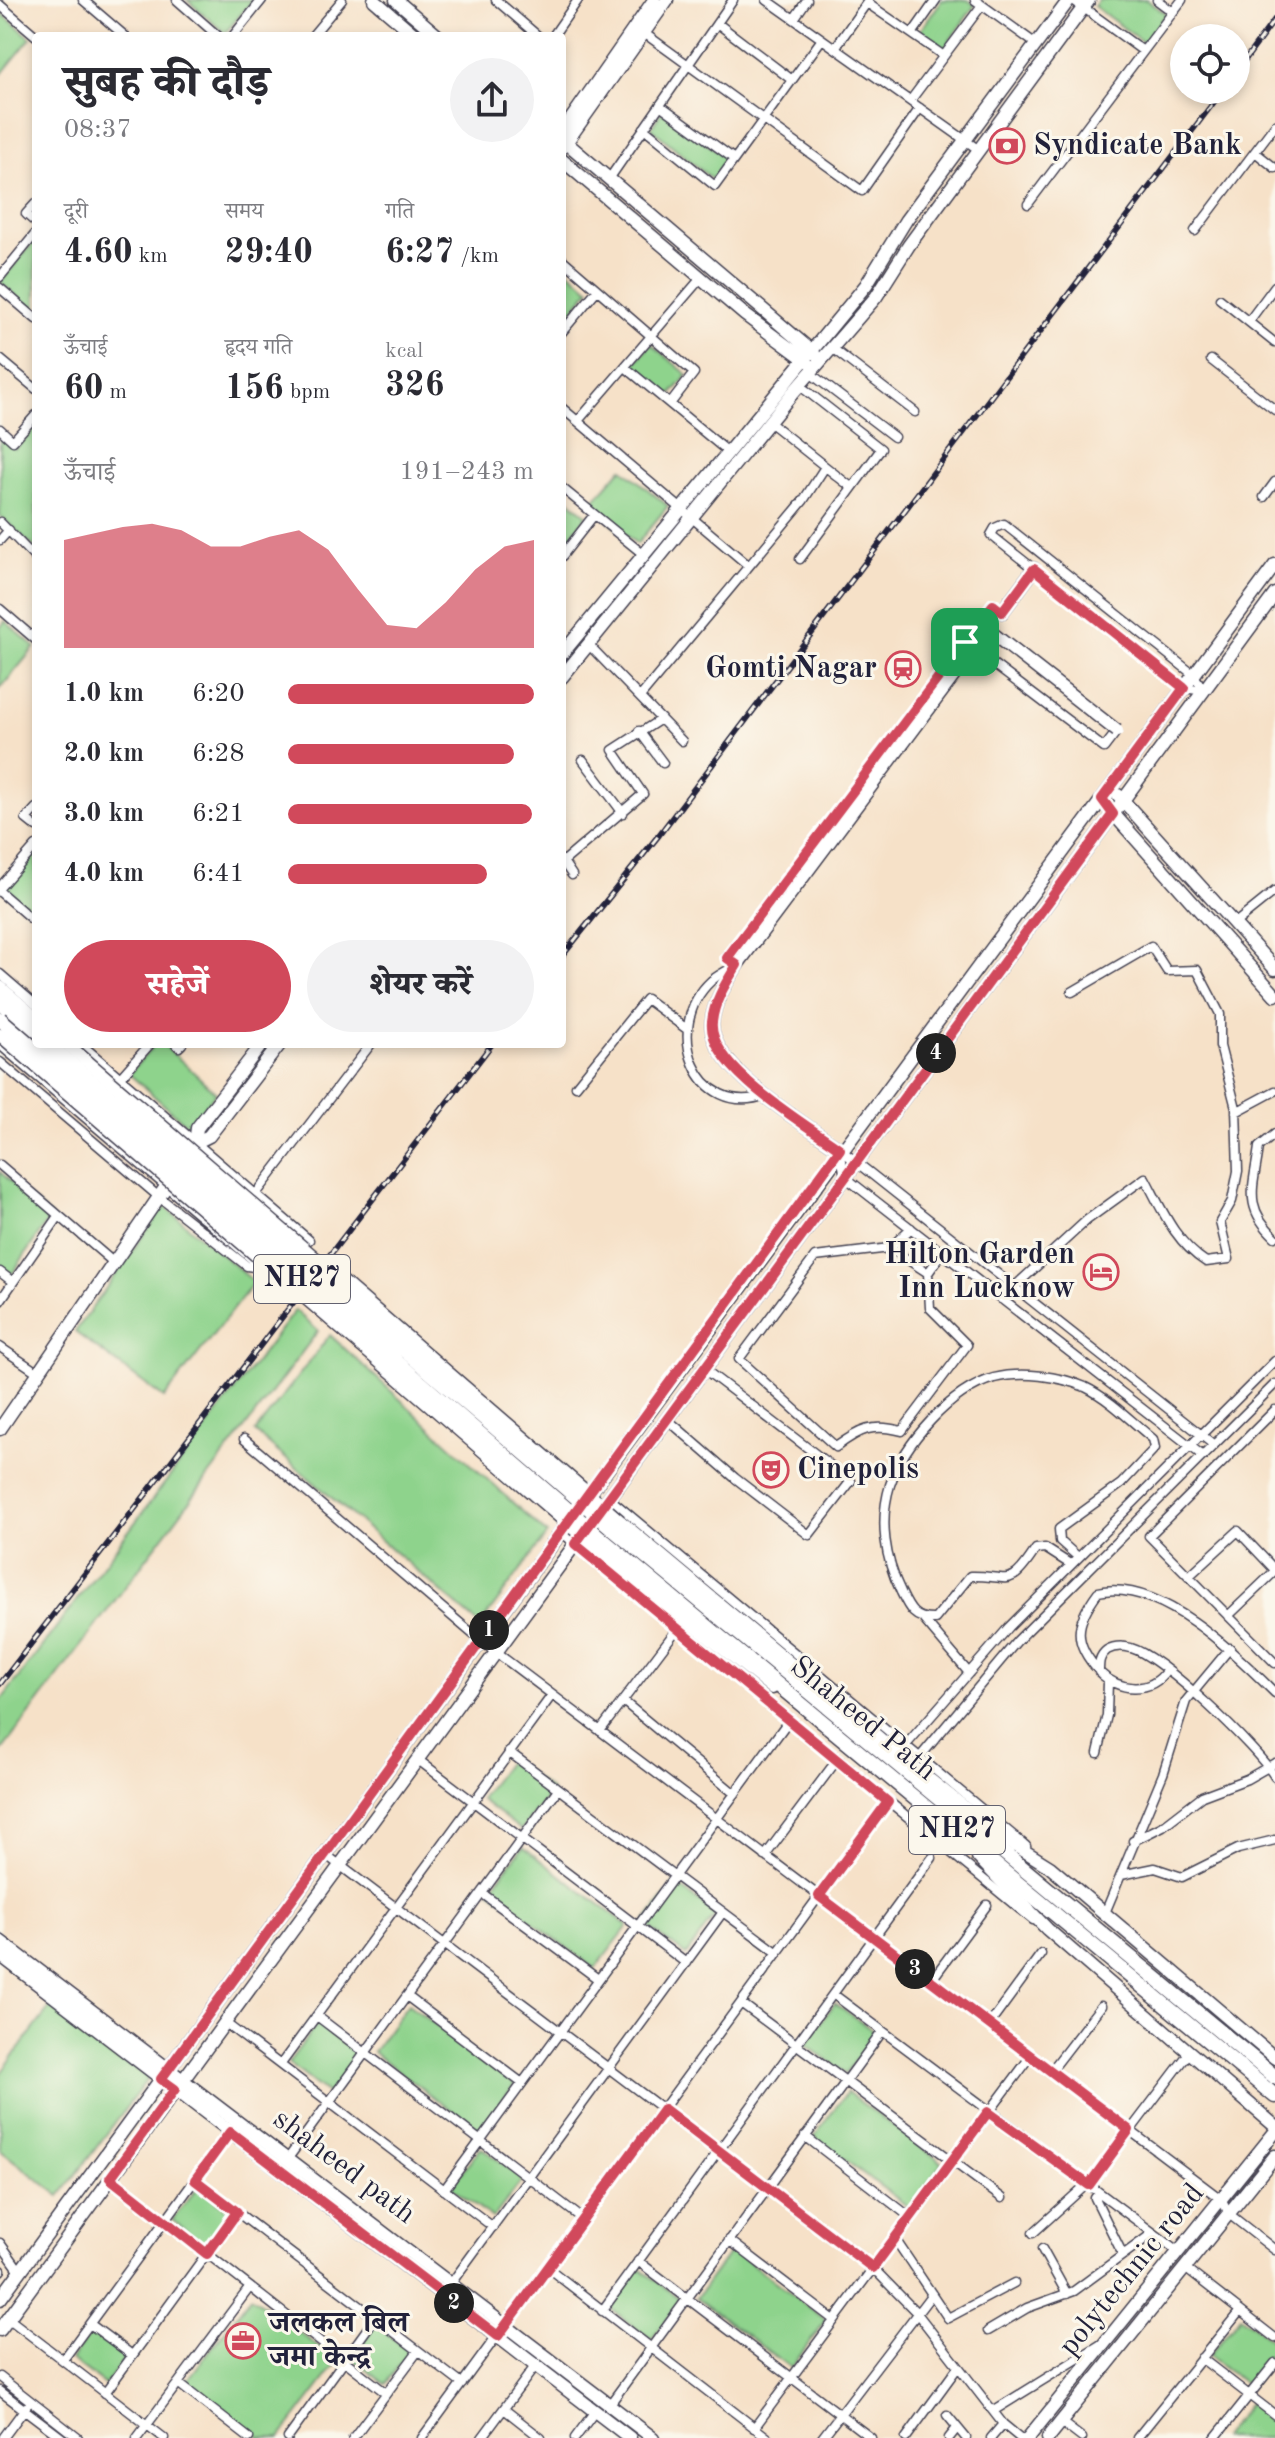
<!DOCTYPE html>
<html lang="hi">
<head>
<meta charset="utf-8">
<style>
	body { margin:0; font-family:"Old Standard TT","Noto Serif Devanagari",serif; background:#f2f2f3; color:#2b2b33; height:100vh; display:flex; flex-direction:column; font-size:30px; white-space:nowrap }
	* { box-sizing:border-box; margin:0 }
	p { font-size:26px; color:#7c7c81 }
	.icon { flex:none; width:44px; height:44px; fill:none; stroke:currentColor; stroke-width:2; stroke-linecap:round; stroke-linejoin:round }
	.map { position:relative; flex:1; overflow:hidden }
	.drawer { position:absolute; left:32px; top:32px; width:534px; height:1016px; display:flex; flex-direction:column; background:#fff; border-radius:8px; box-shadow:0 4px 12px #0003 }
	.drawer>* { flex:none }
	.fabs { position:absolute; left:1170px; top:24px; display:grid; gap:16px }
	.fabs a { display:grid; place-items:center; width:80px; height:80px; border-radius:50%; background:#fff; box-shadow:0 4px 12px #0003; font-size:40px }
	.pin { position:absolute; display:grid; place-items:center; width:68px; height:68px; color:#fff; margin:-34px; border-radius:16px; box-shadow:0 4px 12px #0006 }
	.km { position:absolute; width:40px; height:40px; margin:-20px; border-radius:50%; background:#222; color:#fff; font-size:22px; line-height:40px; text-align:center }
	.round { display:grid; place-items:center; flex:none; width:84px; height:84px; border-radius:42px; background:#f2f2f3 }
	.headline { display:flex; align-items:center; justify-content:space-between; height:136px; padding:0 32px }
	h1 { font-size:44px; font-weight:800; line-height:60px }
	.metrics { display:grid; grid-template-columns:repeat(3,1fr); gap:12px; height:136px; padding:8px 32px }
	.metrics div { display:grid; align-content:center }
	.metrics b { font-size:34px; font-weight:800 }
	.metrics small { font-size:22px; font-weight:400 }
	.metrics p { font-size:22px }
	.chart { height:224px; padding:16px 32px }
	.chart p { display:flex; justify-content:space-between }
	.chart svg { width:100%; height:144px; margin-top:8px; fill:#d1495b; opacity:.7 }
	.primary-button { display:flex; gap:16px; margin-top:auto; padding:16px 32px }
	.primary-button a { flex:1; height:92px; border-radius:48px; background:#d1495b; color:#fff; font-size:32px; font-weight:800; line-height:92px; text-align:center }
	.primary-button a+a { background:#f2f2f3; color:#2b2b33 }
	ul { padding:0 32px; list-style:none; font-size:26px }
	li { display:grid; grid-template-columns:128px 96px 1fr; align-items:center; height:60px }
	li i { height:20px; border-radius:10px; background:#d1495b }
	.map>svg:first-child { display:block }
</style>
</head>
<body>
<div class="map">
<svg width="1275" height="2438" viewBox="0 0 1275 2438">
	<rect width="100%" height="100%" fill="#fbf7ec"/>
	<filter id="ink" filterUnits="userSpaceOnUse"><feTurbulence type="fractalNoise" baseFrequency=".0125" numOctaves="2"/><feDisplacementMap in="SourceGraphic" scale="16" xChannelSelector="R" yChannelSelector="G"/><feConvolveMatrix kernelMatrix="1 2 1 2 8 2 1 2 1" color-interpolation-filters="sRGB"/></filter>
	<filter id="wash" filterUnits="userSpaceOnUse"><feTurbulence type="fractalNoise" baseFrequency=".006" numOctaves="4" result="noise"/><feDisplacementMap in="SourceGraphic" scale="32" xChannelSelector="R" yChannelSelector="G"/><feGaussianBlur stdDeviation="1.8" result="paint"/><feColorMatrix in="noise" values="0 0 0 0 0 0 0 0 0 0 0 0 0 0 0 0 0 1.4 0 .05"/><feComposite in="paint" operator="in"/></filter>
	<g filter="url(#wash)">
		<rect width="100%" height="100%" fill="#f6e1c8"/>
		<path fill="#8ed38c" stroke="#587a64" stroke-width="2" d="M 187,0 L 253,0 L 225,33 Z
			M 942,0 L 968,0 L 975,5 L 943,50 L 919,32 Z
			M 1099,0 L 1147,0 L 1166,14 L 1144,43 L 1094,6 Z
			M 0,12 L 31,38 L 0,76 Z
			M 662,111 L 728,159 L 713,180 L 651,128 Z
			M 36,239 L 36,313 L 0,282 Z
			M 562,265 L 590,289 L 570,313 L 562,306 Z
			M 651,344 L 688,375 L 670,396 L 633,365 Z
			M 36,426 L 36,549 L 0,516 L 0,436 L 15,449 Z
			M 622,468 L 668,506 L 637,544 L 590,505 Z
			M 562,494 L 587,515 L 562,548 Z
			M 5,621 L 35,647 L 0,689 L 0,628 Z
			M 36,852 L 36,916 L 4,889 Z
			M 155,1044 L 163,1044 L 216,1093 L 188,1126 L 129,1074 Z
			M 0,1172 L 51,1216 L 12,1274 L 0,1266 Z
			M 164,1206 L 254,1282 L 164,1398 L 75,1332 Z
			M 295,1310 L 318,1331 L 0,1753 L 0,1702 Z
			M 330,1335 L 547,1534 L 480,1625 L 255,1432 Z
			M 510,1759 L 552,1791 L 521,1830 L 480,1799 Z
			M 523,1847 L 628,1926 L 595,1969 L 490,1890 Z
			M 674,1883 L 716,1914 L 686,1955 L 644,1924 Z
			M 835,2003 L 876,2033 L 846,2074 L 805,2044 Z
			M 408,2004 L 515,2084 L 479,2131 L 373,2052 Z
			M 52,2005 L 149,2077 L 60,2196 L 0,2150 L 0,2074 Z
			M 318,2023 L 360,2055 L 329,2095 L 288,2063 Z
			M 847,2092 L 943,2163 L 910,2208 L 814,2137 Z
			M 481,2147 L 523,2179 L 493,2218 L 451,2187 Z
			M 198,2187 L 232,2213 L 206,2246 L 172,2220 Z
			M 732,2249 L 826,2320 L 791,2368 L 696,2298 Z
			M 640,2268 L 681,2300 L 651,2340 L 610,2308 Z
			M 251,2296 L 338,2362 L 280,2438 L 261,2438 L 186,2382 Z
			M 1240,2316 L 1275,2343 L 1275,2354 L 1249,2387 L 1209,2356 Z
			M 376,2325 L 410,2351 L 385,2384 L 351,2358 Z
			M 92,2332 L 125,2358 L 105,2385 L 71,2360 Z
			M 1250,2402 L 1275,2422 L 1275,2438 L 1222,2438 Z"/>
	</g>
	<g filter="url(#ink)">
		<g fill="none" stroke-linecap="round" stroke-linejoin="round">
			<defs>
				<path id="street" d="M 83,0 L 125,36
					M 177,0 L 218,36
					M 496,0 L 538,36
					M 767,0 L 979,150
					M 975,0 L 1036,44
					M 1073,0 L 1143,51
					M 1157,0 L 1173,12
					M 867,3 L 944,56
					M 0,5 L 36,36
					M 794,19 L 807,0
					M 717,23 L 792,80
					M 644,33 L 862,191 L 920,108
					M 912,34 L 936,0
					M 233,36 L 262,0
					M 312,36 L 342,0
					M 553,36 L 578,0
					M 835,48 L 868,1
					M 910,101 L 982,5
					M 660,105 L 734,159
					M 644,128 L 715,186 L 822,39
					M 1255,152 L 1275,168
					M 609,179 L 733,0
					M 36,203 L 26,214 L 36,223
					M 1028,204 L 1182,0
					M 1195,231 L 1275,125
					M 562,259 L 694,373 L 670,404
					M 0,277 L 36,233
					M 0,288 L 36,319
					M 1220,299 L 1275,343
					M 1249,321 L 1275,286
					M 562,332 L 597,290
					M 832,348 L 915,412
					M 0,359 L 36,389
					M 1211,360 L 1275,410
					M 625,367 L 727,451
					M 810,373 L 894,437
					M 799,385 L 881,449 L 800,559
					M 562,408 L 749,566
					M 578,421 L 701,278
					M 769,422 L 851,487
					M 0,429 L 13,441 L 36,415
					M 562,488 L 643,554
					M 1264,497 L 1275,482
					M 0,522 L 36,559
					M 1004,524 L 1194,675 L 1204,691 L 1184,688 L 991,535 L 995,528 Z
					M 0,540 L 9,530
					M 562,556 L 594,515
					M 0,609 L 36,640
					M 588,644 L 682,741
					M 972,648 L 1104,748 L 1117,731
					M 640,697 L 803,501 L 825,467
					M 639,731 L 663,763
					M 583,760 L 623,813
					M 36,808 L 26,819 L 36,827
					M 562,860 L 572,875
					M 563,862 L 643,794 L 613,750 L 661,719
					M 0,887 L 36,846
					M 0,892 L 36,923
					M 1234,924 L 1275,891
					M 0,974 L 36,1005
					M 81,1044 L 309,1240
					M 176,1044 L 179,1047 L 182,1044
					M 0,1045 L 255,1262
					M 0,1062 L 159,1197 L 247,1266 L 261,1268
					M 120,1078 L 150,1044
					M 576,1086 L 646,999 L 688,1030
					M 766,1095 C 695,1120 662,1026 711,981 C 718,975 728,970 737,965 L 727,958 L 993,605 L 1002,612
					M 1236,1112 L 1275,1091
					M 1275,1134 L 1259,1147 C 1254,1187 1242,1206 1275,1237
					M 840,1150 L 845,1177 L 1203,1456
					M 841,1150 L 1214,1445
					M 0,1165 L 113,1262
					M 256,1194 L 371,1044
					M 890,1248 L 911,1228
					M 0,1272 L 13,1282
					M 928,1273 L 890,1248 L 815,1257 L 739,1359 L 836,1447 C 860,1429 873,1423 902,1431 L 967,1345 L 930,1308 L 928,1273 L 943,1252
					M 1001,1299 L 1087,1220 L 1145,1178 C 1162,1210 1175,1242 1206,1262 L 1229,1259 L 1220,1222 L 1232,1201 L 1238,1171 L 1236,1108 L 1220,1046 L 1220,1014 L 1197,970 L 1167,971 L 1151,946 L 1072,992
					M 0,1301 L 59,1216
					M 0,1347 L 37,1372
					M 1275,1410 L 1149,1536 L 1275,1663
					M 667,1419 L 735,1478 L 809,1535 L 851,1481 L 704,1369
					M 244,1439 L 481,1641 L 1222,2200 L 1229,2214 L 1275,2250
					M 609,1498 L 1026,1846
					M 561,1532 L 1033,1920
					M 1070,1564 L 1045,1548 L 1036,1549 C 1009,1591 1010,1575 970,1576 L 935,1619 C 914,1620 909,1609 901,1592 C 885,1559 879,1521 890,1485 C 904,1443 950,1391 994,1378 C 1022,1371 1059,1376 1085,1387 C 1110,1399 1131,1421 1153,1439 L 1155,1448 L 1121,1484 L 1059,1529 L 1060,1541 L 1078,1557
					M 1189,1576 L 1238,1531 L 1275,1570
					M 1228,1616 L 1275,1571
					M 924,1620 L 969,1673
					M 1167,1670 C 1150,1695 1119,1691 1099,1672 C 1099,1663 1099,1656 1107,1650 C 1114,1646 1123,1646 1131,1648 C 1163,1657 1257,1748 1275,1777
					M 1099,1671 C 1072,1642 1075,1623 1098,1592 C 1159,1578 1234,1652 1275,1693
					M 623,1701 L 735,1794
					M 600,1731 L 677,1629
					M 906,1745 L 1009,1627 L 1275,1361
					M 509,1752 L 778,1953
					M 1098,1753 L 1107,1715 L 1108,1681
					M 920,1757 L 1017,1641 L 1275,1384
					M 417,1759 L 686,1963
					M 1133,1841 L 1163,1826 L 1202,1796 L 1247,1779 L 1275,1763
					M 325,1854 L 873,2268 L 916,2312 L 1003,2424 L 1020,2438
					M 765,1856 L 837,1760
					M 1121,1875 L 1155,1868 L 1182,1877 L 1238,1849 L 1275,1840
					M 483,1894 L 598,1979
					M 1105,1913 L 1163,1774 L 1186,1701 L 1230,1648
					M 931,1981 L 987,1905
					M 833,1994 L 1179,2252
					M 408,1997 L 522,2083
					M 741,2003 L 1002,2198
					M 317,2016 L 583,2219
					M 224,2022 L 493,2227
					M 989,2025 L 1041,1954
					M 281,2064 L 552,1695
					M 1051,2071 L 1101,2006
					M 805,2136 L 910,2217
					M 289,2157 L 558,1789
					M 110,2178 L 386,2393
					M 195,2180 L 462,2384
					M 1089,2185 L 1189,2053
					M 444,2190 L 789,1720
					M 1099,2193 L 1095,2198 L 1123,2255
					M 1033,2233 L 1087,2184
					M 895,2239 L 948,2318 L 1014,2283
					M 729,2240 L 834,2320
					M 0,2243 L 20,2271
					M 1042,2249 L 1067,2294
					M 638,2261 L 871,2438
					M 548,2268 L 768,2438
					M 1185,2268 L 1275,2338
					M 0,2271 L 1,2270
					M 452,2282 L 723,1912
					M 602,2311 L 932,1858
					M 8,2318 L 164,2438
					M 90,2324 L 132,2355
					M 988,2331 L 1027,2308 L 1074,2291 L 1153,2233
					M 1201,2358 L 1275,2415
					M 63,2360 L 230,2132
					M 0,2377 L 78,2438
					M 178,2383 L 249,2438
					M 0,2391 L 62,2438
					M 105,2393 L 237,2212
					M 610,2404 L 882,2032
					M 504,2409 L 541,2438
					M 993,2411 L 1100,2345
					M 947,2415 L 966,2438
					M 1061,2422 L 1082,2438
					M 754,2428 L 1031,2056
					M 3,2438 L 26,2407
					M 137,2438 L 250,2287
					M 288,2438 L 375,2318
					M 353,2438 L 418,2351
					M 422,2438 L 888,1802
					M 482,2438 L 536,2365
					M 575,2438 L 595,2411
					M 822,2438 L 932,2294
					M 906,2438 L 958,2367
					M 949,2438 L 957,2428
					M 991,2438 L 1003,2424
					M 1137,2438 L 1240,2311
					M 1215,2438 L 1275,2363"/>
				<path id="secondary" d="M 374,0 L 416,36
					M 396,0 L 438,36
					M 562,132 L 654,0
					M 562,139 L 814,353
					M 563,147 L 667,0
					M 562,160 L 745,315 L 807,361
					M 1002,612 L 1034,569
					M 562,654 L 866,285 L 906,220 L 1069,0
					M 562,677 L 791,395 L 876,297 L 909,245 L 1089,0
					M 1118,795 L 1275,969
					M 1110,810 L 1275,995
					M 737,965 C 726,983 714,1001 712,1022 C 707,1067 807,1125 840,1149
					M 0,987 L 36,1018
					M 195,1143 L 209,1136 L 280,1044
					M 186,1156 L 195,1143 L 197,1128 L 262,1044
					M 0,1429 L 174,1175
					M 583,1502 L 1275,565
					M 598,1513 L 1275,594
					M 620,1521 L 914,1767 L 999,1835 L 1050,1867 L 1275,2058
					M 596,1548 L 772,1688
					M 978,1857 L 1047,1929 L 1275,2126
					M 0,1941 L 653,2438
					M 0,1955 L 630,2438
					M 0,2299 L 572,1517
					M 0,2330 L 587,1528
					M 1028,2438 L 1275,2132
					M 1048,2438 L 1275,2156"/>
				<path id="highway" d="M 0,1002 L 36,1033
					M 613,1529 L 1275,2077
					M 604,1541 L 1275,2096"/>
			</defs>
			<use href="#street" stroke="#423f50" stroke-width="11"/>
			<use href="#secondary" stroke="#423f50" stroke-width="15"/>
			<use href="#highway" stroke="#423f50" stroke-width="17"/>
			<use href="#street" stroke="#fff" stroke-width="8"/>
			<use href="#secondary" stroke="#fff" stroke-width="12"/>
			<use href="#highway" stroke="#fff" stroke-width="14"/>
			<defs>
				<path id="rail" d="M 1236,72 L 1275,19
					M 562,956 L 659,835 L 1223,90
					M 0,1684 L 492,1044"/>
			</defs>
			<use href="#rail" stroke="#22223b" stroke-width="6"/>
			<use href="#rail" stroke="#fbf7ec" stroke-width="3" stroke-dasharray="9" stroke-linecap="butt"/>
			<defs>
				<path id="secondary-bridge" d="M 737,965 L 988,630 L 1117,731
					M 0,1035 L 596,1548
					M 67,1044 L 620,1521"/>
				<path id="highway-bridge" d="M 0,1019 L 604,1541
					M 48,1044 L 613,1529"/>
			</defs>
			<use href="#secondary-bridge" stroke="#423f50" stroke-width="15" stroke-linecap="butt"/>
			<use href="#highway-bridge" stroke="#423f50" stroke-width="17" stroke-linecap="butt"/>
			<use href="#secondary-bridge" stroke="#fff" stroke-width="12"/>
			<use href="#highway-bridge" stroke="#fff" stroke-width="14"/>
		</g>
	</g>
	<g fill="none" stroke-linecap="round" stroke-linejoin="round" filter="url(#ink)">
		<defs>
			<path id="route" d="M 1034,569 L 1184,688 L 1102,799 L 1113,814 L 575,1544 L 888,1802 L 819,1896 L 1129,2130 L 1089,2185 L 988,2112 L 873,2268 L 664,2109 L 498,2336 L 230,2132 L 195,2180 L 237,2212 L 207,2254 L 110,2178 L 175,2089 L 161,2079 L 840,1149 C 807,1125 707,1067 712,1022 C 714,1001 726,983 737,965 L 727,958 L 993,605 L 1002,612 Z"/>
		</defs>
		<use href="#route" stroke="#fff" stroke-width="16"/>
		<use href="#route" stroke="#d1495b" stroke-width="10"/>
	</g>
	<defs>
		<symbol id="bank-ring" viewBox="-11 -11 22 22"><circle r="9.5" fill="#fbf7ec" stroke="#d1495b" stroke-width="1.5"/><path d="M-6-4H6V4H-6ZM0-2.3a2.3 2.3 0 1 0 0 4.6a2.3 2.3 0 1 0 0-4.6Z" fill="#d1495b"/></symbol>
		<symbol id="station-ring" viewBox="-11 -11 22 22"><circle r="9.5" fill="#fbf7ec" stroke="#d1495b" stroke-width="1.5"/><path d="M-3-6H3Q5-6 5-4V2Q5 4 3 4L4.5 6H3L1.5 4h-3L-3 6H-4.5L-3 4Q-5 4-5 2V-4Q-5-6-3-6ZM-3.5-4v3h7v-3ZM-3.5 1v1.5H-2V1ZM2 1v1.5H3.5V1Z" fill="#d1495b"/></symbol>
		<symbol id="hotel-ring" viewBox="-11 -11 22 22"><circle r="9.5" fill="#fbf7ec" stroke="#d1495b" stroke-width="1.5"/><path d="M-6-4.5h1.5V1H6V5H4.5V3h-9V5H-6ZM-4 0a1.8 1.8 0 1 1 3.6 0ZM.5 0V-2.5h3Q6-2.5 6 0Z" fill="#d1495b"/></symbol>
		<symbol id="theatre-ring" viewBox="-11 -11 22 22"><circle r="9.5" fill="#fbf7ec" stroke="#d1495b" stroke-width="1.5"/><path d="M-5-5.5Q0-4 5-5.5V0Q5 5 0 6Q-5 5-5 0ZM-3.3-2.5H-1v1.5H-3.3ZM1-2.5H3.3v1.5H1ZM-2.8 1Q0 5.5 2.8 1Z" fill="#d1495b"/></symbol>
		<symbol id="office-ring" viewBox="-11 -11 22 22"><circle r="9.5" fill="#fbf7ec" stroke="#d1495b" stroke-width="1.5"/><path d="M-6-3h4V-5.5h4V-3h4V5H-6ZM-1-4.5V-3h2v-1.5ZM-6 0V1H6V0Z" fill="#d1495b"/></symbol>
	</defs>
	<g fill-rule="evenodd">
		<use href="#bank-ring" x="987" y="126" width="40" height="40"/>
		<use href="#station-ring" x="883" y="649" width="40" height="40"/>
		<use href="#hotel-ring" x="1081" y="1252" width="40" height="40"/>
		<use href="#theatre-ring" x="751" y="1450" width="40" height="40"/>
		<use href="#office-ring" x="223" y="2321" width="40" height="40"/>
	</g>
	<g text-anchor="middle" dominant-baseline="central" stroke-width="6" stroke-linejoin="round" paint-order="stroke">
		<g fill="#fbf7ec" stroke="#636270" stroke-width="2">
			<rect x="254" y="1255" width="96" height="48" rx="6"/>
			<rect x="909" y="1806" width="96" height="48" rx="6"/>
		</g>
		<g font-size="28" font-weight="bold" fill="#22223b">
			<text x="302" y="1279">NH27</text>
			<text x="957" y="1830">NH27</text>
		</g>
		<g font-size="30" font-weight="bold" fill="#22223b" stroke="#fbf7ec" text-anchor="start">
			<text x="1033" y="146">Syndicate Bank</text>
			<text x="877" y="669" text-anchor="end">Gomti Nagar</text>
			<text x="1075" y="1255" text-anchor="end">Hilton Garden<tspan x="1075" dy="34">Inn Lucknow</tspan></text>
			<text x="797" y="1470">Cinepolis</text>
			<text x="269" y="2324">जलकल बिल<tspan x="269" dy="34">जमा केन्द्र</tspan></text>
		</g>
		<g font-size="30" fill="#22223b" stroke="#fbf7ec">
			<text transform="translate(863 1719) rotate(39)">Shaheed Path</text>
			<text transform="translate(344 2167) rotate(37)">shaheed path</text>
			<text transform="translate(1132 2270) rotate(-51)">polytechnic road</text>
		</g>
	</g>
</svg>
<div class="fabs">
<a><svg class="icon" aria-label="locate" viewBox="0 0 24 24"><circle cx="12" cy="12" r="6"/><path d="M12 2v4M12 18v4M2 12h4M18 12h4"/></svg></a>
</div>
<div class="pin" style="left:965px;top:642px;background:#1e9e55"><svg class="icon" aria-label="arrive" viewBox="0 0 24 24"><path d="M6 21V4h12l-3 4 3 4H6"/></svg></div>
<b class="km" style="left:489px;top:1630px">1</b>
<b class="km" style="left:454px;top:2303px">2</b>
<b class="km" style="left:915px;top:1969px">3</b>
<b class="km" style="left:936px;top:1053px">4</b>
<section class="drawer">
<div class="headline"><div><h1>सुबह की दौड़</h1><p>08:37</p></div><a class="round"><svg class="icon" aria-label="share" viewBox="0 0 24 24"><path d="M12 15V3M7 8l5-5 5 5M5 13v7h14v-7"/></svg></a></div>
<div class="metrics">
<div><p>दूरी</p><b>4.60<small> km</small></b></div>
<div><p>समय</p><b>29:40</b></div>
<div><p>गति</p><b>6:27<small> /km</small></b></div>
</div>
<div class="metrics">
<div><p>ऊँचाई</p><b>60<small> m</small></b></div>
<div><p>हृदय गति</p><b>156<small> bpm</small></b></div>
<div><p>kcal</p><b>326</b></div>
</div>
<div class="chart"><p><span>ऊँचाई</span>191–243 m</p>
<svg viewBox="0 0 160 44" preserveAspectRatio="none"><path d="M0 44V11L10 9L20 7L30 6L40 8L50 13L60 13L70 10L80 8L90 14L100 26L110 37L120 38L130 30L140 20L150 13L160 11V44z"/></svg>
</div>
<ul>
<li><b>1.0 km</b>6:20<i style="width:100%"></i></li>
<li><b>2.0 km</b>6:28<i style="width:92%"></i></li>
<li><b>3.0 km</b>6:21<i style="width:99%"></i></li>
<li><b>4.0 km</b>6:41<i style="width:81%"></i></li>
</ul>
<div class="primary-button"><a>सहेजें</a><a>शेयर करें</a></div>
</section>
</div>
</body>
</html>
